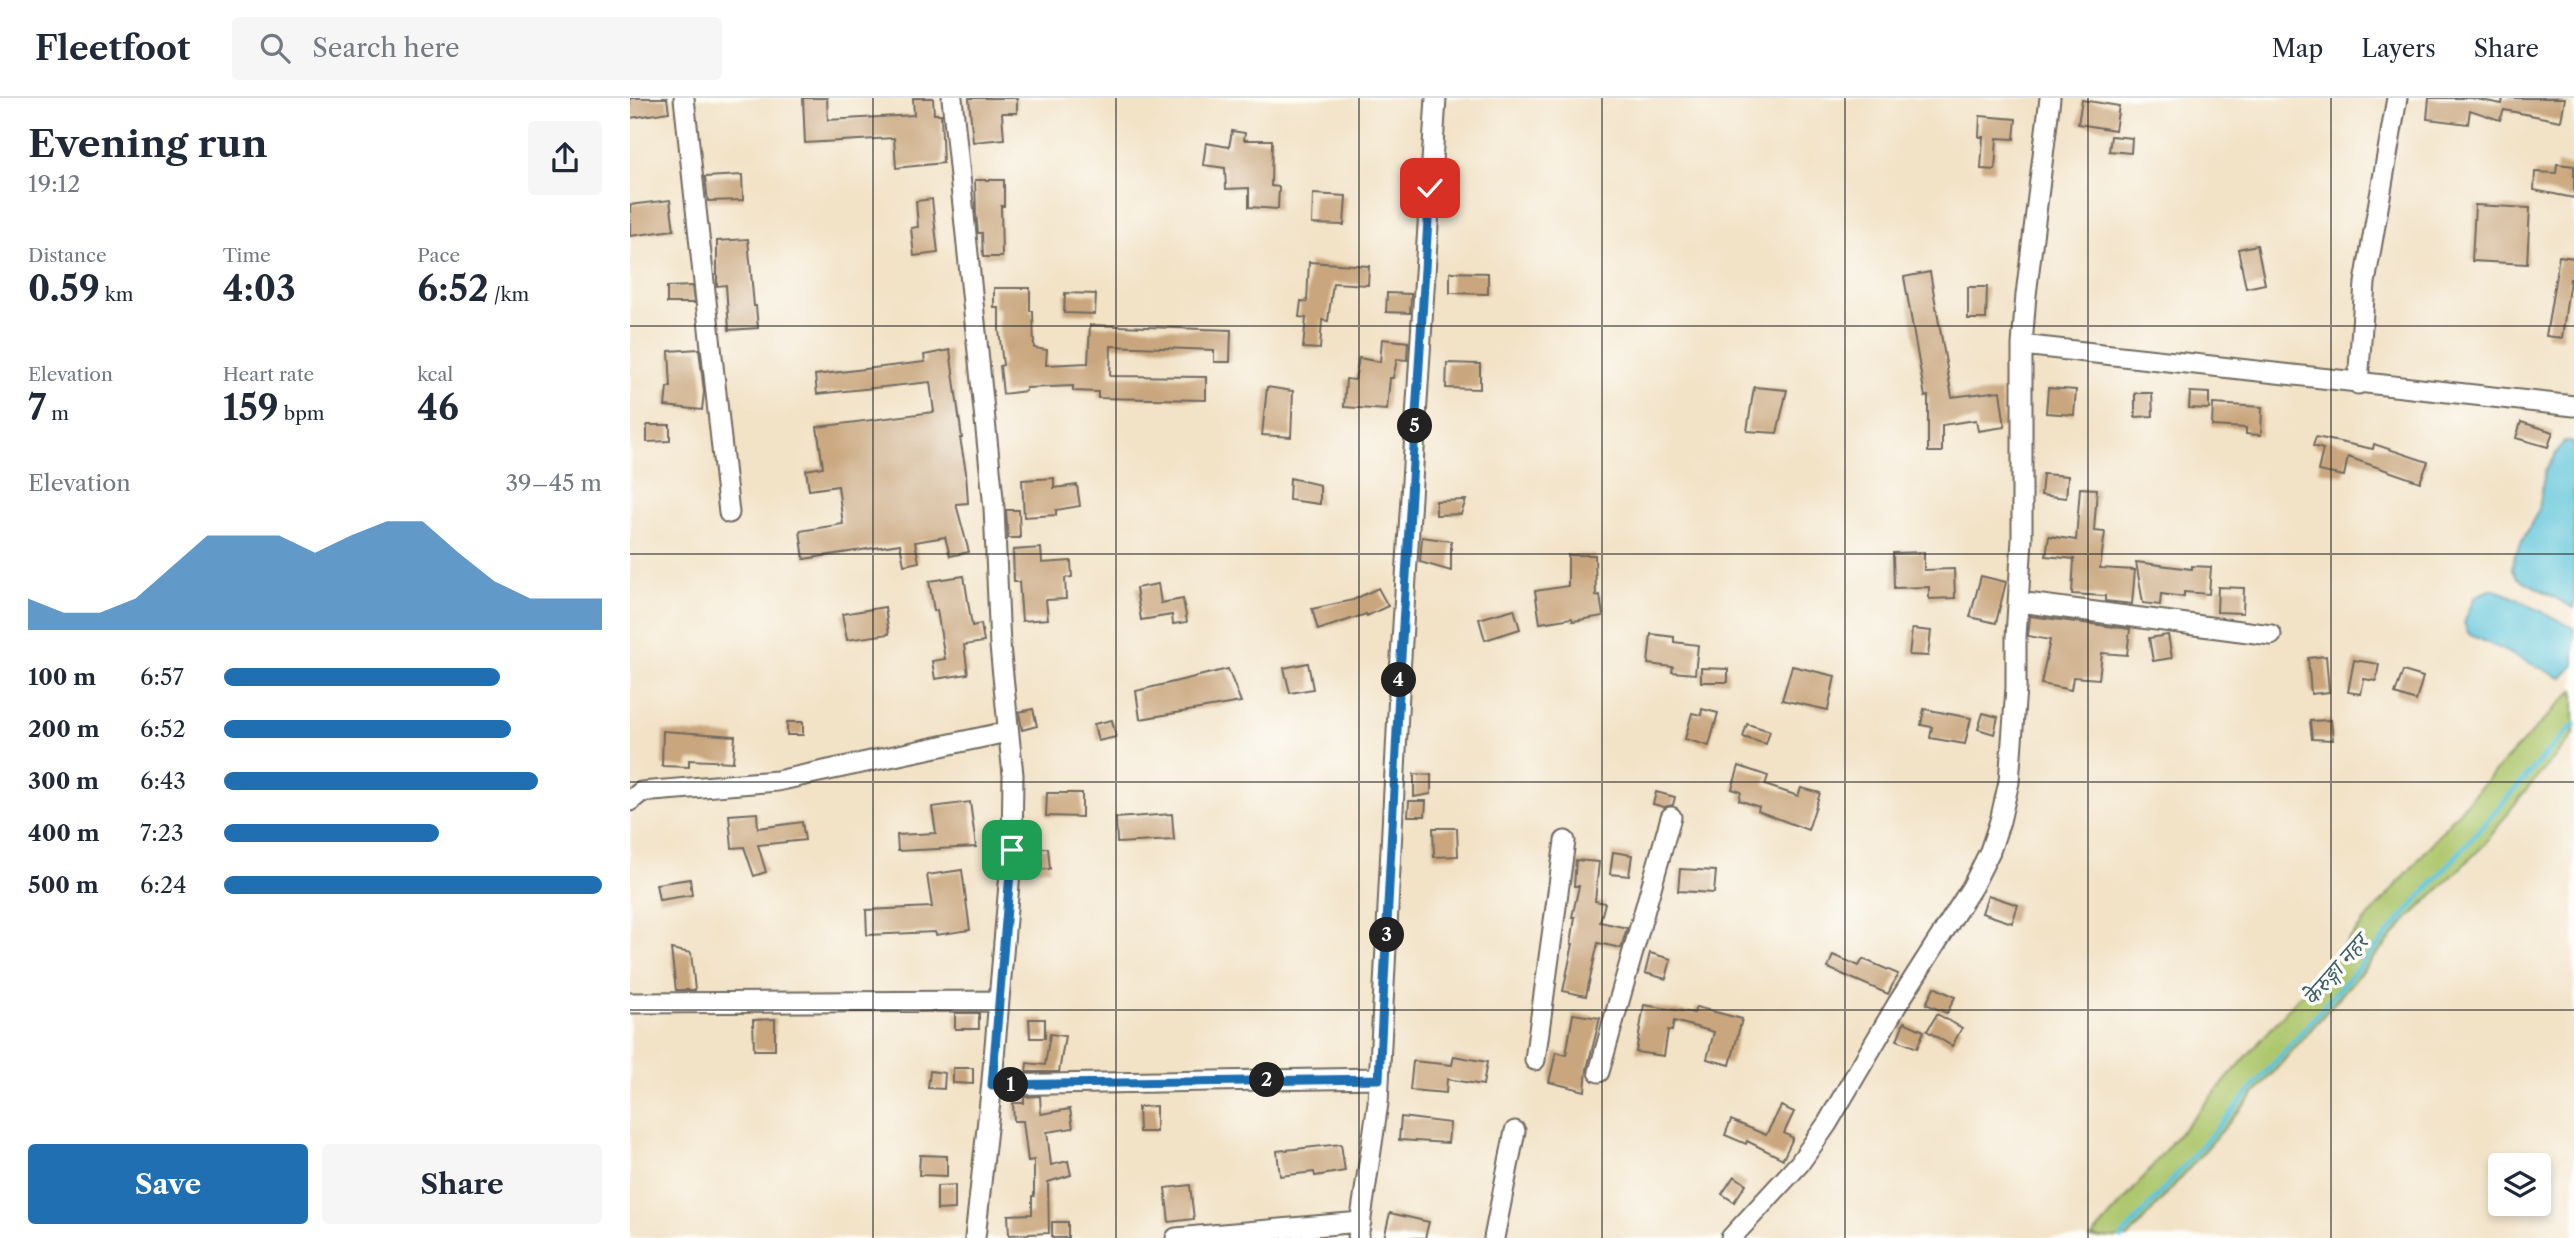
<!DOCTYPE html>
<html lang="en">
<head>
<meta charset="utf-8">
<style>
	body { margin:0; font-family:"Libre Caslon Text","Noto Serif Devanagari",serif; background:#f6f6f7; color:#1f2937; height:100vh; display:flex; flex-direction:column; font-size:26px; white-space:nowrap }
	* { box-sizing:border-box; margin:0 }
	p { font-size:23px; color:#747a83 }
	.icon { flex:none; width:38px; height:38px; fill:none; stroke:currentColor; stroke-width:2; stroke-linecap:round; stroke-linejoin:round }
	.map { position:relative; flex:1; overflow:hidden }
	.panel { display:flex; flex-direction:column; background:#fff; width:630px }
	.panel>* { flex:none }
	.tools { position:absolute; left:1858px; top:1055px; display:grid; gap:14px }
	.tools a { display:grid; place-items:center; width:63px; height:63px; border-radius:7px; background:#fff; box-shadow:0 4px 10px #0003; font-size:35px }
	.pin { position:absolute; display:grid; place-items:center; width:60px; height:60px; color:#fff; margin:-30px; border-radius:14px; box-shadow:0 4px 10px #0006 }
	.km { position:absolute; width:35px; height:35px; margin:-18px; border-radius:50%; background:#222; color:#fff; font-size:19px; line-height:35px; text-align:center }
	.round { display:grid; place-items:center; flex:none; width:74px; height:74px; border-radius:7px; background:#f6f6f7 }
	.overview { display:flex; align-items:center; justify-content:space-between; height:119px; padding:0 28px }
	h1 { font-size:38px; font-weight:700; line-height:52px }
	.figures { display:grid; grid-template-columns:repeat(3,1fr); gap:10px; height:119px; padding:7px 28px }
	.figures div { display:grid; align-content:center }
	.figures b { font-size:35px; font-weight:700 }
	.figures small { font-size:19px; font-weight:400 }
	.figures p { font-size:19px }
	.chart { height:196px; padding:14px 28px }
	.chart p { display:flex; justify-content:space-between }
	.chart svg { width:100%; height:126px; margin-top:7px; fill:#1f6fb2; opacity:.7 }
	.button { display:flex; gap:14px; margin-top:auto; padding:14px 28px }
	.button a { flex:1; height:80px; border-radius:7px; background:#1f6fb2; color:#fff; font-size:28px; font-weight:700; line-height:80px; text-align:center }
	.button a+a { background:#f6f6f7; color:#1f2937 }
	ul { padding:0 28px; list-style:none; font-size:23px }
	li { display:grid; grid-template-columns:112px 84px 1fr; align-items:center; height:52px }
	li i { height:18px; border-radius:9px; background:#1f6fb2 }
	header { display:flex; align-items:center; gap:42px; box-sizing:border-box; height:98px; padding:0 35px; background:#fff; border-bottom:2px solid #e0e1e3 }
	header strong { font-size:33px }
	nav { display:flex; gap:38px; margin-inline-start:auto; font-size:24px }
	.search { width:490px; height:63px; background:#f6f6f7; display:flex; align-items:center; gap:18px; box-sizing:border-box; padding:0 24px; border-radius:7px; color:#747a83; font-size:26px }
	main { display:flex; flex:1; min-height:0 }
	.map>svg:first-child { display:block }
</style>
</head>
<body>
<header>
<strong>Fleetfoot</strong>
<div class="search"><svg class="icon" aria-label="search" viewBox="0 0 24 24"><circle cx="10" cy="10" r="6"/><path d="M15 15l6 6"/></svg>Search here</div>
<nav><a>Map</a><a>Layers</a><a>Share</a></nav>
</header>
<main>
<section class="panel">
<div class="overview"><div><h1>Evening run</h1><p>19:12</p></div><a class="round"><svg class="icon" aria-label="share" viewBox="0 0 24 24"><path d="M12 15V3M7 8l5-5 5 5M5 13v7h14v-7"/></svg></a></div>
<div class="figures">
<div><p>Distance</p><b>0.59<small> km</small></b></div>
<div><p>Time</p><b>4:03</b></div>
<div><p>Pace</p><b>6:52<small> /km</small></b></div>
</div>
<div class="figures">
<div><p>Elevation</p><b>7<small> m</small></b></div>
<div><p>Heart rate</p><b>159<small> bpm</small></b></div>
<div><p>kcal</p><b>46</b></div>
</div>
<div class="chart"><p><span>Elevation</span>39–45 m</p>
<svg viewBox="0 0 160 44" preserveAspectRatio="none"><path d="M0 44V33L10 38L20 38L30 33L40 22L50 11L60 11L70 11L80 17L90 11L100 6L110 6L120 17L130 27L140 33L150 33L160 33V44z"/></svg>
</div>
<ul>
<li><b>100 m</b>6:57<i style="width:73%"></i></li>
<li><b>200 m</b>6:52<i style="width:76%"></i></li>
<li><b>300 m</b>6:43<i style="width:83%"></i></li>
<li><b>400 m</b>7:23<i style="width:57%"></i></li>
<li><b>500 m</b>6:24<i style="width:100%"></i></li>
</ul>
<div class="button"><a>Save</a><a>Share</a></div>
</section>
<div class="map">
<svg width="1944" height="1140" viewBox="0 0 1944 1140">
	<rect width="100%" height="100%" fill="#fdfcf7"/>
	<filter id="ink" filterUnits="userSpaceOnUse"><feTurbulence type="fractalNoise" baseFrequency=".0143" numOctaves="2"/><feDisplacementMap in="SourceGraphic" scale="14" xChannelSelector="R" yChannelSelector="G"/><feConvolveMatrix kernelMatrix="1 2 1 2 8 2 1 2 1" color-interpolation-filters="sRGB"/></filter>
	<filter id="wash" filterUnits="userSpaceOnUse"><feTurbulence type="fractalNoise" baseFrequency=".00686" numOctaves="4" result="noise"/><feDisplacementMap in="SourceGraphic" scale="28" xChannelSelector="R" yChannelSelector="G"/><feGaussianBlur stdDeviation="1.57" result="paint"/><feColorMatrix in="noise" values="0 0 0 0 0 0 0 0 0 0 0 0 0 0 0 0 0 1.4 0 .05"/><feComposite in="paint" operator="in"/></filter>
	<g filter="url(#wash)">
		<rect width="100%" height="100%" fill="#f2e2c6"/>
		<path fill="#aec76d" stroke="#6c794c" stroke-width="2" d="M 1944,592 L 1944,637 L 1891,698 L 1854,747 L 1777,822 L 1498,1140 L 1461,1140 L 1504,1091 L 1540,1046 L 1785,766 C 1834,704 1888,648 1944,592 Z"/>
		<path fill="#5dc4da" stroke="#447882" stroke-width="2" d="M 1934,343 L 1944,345 L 1944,510 L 1887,479 L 1882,470 L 1884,459 L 1909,411 L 1915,373 Z
			M 1863,491 L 1881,498 L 1944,530 L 1944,567 L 1931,580 L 1839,536 L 1834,525 L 1845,498 Z"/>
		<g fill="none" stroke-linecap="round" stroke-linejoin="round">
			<path stroke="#5dc4da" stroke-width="5" d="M 1491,1140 L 1921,650 L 1944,627"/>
		</g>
		<g id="blocks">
			<path fill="#c9a67d" d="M 0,0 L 37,0 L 39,14 L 0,20 Z
				M 173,0 L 197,0 L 198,22 L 284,17 L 283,0 L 303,0 L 304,16 L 311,16 L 313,65 L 266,70 L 264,40 L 175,45 Z
				M 339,0 L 387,0 L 387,15 L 372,15 L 374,41 L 343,44 Z
				M 1799,0 L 1841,0 L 1872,6 L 1873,0 L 1935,0 L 1931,23 L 1874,12 L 1870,22 L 1840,12 L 1838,26 L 1797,21 Z
				M 1452,2 L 1489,8 L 1485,32 L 1448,26 Z
				M 1350,18 L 1386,21 L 1384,41 L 1367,40 L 1365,72 L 1351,71 L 1353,39 L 1349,39 Z
				M 602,33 L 615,35 L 614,42 L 642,42 L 641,88 L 649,89 L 648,111 L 619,109 L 619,90 L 596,91 L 595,70 L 573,67 L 576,45 L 599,49 Z
				M 1481,38 L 1502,40 L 1501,55 L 1479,53 Z
				M 1927,66 L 1944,68 L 1944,100 L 1904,92 L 1905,74 L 1926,75 Z
				M 112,77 L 113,102 L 78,103 L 75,79 Z
				M 345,82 L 374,82 L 374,108 L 371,108 L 372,159 L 353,159 L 352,135 L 348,135 L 346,115 Z
				M 683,96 L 716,98 L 714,127 L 682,126 Z
				M 302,101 L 308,155 L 284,158 L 281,130 L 288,129 L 286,103 Z
				M 40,102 L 44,132 L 0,138 L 0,107 Z
				M 1845,107 L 1900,110 L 1897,166 L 1842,163 Z
				M 118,141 L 124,208 L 126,208 L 128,230 L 99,232 L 96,187 L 87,188 L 87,143 Z
				M 1627,147 L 1635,186 L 1616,190 L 1608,151 Z
				M 1929,158 L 1944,160 L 1944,182 L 1940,181 L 1932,240 L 1916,238 Z
				M 679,164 L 739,168 L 738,187 L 703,185 L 698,223 L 692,222 L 690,251 L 673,250 L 676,220 L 669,219 L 671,203 L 677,204 Z
				M 820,174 L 858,175 L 858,196 L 820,195 Z
				M 1300,174 L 1322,299 L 1370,293 L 1375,329 L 1348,333 L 1346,322 L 1312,327 L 1312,354 L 1298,354 L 1298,298 L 1295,299 L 1274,179 Z
				M 62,188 L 64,205 L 37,205 L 37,189 Z
				M 1338,189 L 1357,189 L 1356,221 L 1338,221 Z
				M 364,190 L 400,190 L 400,213 L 403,213 L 404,250 L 417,252 L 416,267 L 458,265 L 460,227 L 601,232 L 600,264 L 584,264 L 584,252 L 481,248 L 480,278 L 576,279 L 576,302 L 468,300 L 468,294 L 443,293 L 443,288 L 396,290 L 396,293 L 373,296 L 370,268 L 373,267 L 369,232 L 369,210 L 364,210 Z
				M 435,195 L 466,196 L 465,216 L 434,215 Z
				M 757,195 L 781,196 L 780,215 L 756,214 Z
				M 752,241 L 778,244 L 777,262 L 767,261 L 763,280 L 760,280 L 757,312 L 714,309 L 716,281 L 725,282 L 729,260 L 750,264 Z
				M 69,251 L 74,294 L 72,312 L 35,308 L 37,289 L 41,289 L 39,253 Z
				M 320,252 L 332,340 L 330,340 L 336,374 L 338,405 L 326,406 L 339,454 L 320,458 L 315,439 L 285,444 L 289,464 L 274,467 L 270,446 L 174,461 L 170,433 L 213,426 L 208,388 L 179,392 L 176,372 L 193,369 L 187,329 L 304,314 L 300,284 L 187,296 L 185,277 L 295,264 L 294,257 Z
				M 817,265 L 850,266 L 850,291 L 816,290 Z
				M 637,289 L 663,293 L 661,339 L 632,337 Z
				M 1124,289 L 1157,292 L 1147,335 L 1117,333 Z
				M 1418,290 L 1446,292 L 1444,317 L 1416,315 Z
				M 1560,294 L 1579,295 L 1579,311 L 1559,310 Z
				M 1505,295 L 1522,295 L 1523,318 L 1505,319 Z
				M 1583,306 L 1632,309 L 1631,337 L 1616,336 L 1616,330 L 1582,328 Z
				M 1891,324 L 1923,334 L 1918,349 L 1886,340 Z
				M 17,327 L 40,327 L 40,343 L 17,344 Z
				M 1686,339 L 1743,351 L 1744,346 L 1798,364 L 1790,384 L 1718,359 L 1714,378 L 1688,373 L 1693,351 L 1683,348 Z
				M 1413,376 L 1438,378 L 1436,400 L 1411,397 Z
				M 424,380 L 424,390 L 447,387 L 450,408 L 426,412 L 426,417 L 394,419 L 392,382 Z
				M 660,380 L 690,387 L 690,406 L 659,402 Z
				M 1450,390 L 1467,391 L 1464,433 L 1475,434 L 1470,470 L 1505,472 L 1502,506 L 1475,503 L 1475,498 L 1442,496 L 1444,461 L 1416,458 L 1419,438 L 1446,442 Z
				M 836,402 L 831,416 L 806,417 L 806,403 Z
				M 376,412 L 389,412 L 390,440 L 378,440 Z
				M 792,439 L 821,443 L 821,473 L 790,464 Z
				M 411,450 L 412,465 L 441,463 L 442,479 L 435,480 L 436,501 L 416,502 L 418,521 L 392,523 L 389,484 L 384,484 L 383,452 Z
				M 1294,454 L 1294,472 L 1324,471 L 1325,500 L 1299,501 L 1299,489 L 1264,490 L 1263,455 Z
				M 938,457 L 965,457 L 966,498 L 970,497 L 973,518 L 943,523 L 942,520 L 910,525 L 905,493 L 938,488 Z
				M 1506,464 L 1562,471 L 1562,468 L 1581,469 L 1579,496 L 1554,494 L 1554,499 L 1531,496 L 1530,507 L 1513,505 Z
				M 334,478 L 342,528 L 351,526 L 354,544 L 334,547 L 338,576 L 305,581 L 302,563 L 315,561 L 307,512 L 304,513 L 299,483 Z
				M 1351,478 L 1376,484 L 1366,525 L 1340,519 Z
				M 528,486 L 531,505 L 553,501 L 557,524 L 543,526 L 542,517 L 511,522 L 506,490 Z
				M 1588,489 L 1614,490 L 1613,515 L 1587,514 Z
				M 748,490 L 758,508 L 737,518 L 736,516 L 688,532 L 682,511 L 723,502 Z
				M 255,509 L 259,536 L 217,542 L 212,516 Z
				M 884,511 L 890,531 L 855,542 L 849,521 Z
				M 1400,518 L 1500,531 L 1497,557 L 1472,555 L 1469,581 L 1443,579 L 1441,592 L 1411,586 L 1420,542 L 1398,538 Z
				M 1282,531 L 1301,533 L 1298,558 L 1279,557 Z
				M 1021,536 L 1044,539 L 1044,544 L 1068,547 L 1065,576 L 1042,574 L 1043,569 L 1018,566 Z
				M 1538,537 L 1542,560 L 1523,563 L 1519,540 Z
				M 1696,558 L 1699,594 L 1681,596 L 1678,560 Z
				M 1724,562 L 1749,566 L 1746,583 L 1734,581 L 1731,596 L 1718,594 Z
				M 678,565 L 683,591 L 660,595 L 654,570 Z
				M 1162,568 L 1205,578 L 1198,612 L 1152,602 Z
				M 1071,570 L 1098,571 L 1098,584 L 1071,584 Z
				M 598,571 L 611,604 L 510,621 L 506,593 Z
				M 1773,573 L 1793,579 L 1786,603 L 1765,596 Z
				M 403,611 L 407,628 L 392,632 L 389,614 Z
				M 1072,611 L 1088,615 L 1079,648 L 1055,641 L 1062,615 L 1071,617 Z
				M 1294,611 L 1341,620 L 1335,646 L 1300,640 L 1302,629 L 1291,627 Z
				M 1353,615 L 1368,619 L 1364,636 L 1348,631 Z
				M 482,622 L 486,639 L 468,643 L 464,626 Z
				M 1701,622 L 1703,642 L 1682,641 L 1680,623 Z
				M 157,624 L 173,624 L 173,637 L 157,637 Z
				M 1117,626 L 1140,633 L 1136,646 L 1113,639 Z
				M 33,633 L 105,638 L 103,664 L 59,662 L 59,669 L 32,668 Z
				M 1109,668 L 1138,678 L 1135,687 L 1168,698 L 1171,690 L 1190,695 L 1178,732 L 1128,713 L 1129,709 L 1109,702 L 1111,694 L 1102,691 Z
				M 784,676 L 801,677 L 801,696 L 784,699 Z
				M 1026,694 L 1045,699 L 1043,707 L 1034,709 L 1023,706 Z
				M 417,695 L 452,695 L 452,719 L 416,718 Z
				M 779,703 L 796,703 L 795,718 L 778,718 Z
				M 340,704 L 346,749 L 268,753 L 267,737 L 306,735 L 302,709 Z
				M 127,715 L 128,730 L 172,724 L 175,742 L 128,747 L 136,774 L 124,778 L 114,749 L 102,750 L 99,717 Z
				M 542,716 L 544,742 L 487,745 L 486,720 Z
				M 803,730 L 827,730 L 828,758 L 804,759 Z
				M 418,750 L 420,771 L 401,772 L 400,751 Z
				M 983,754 L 1002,757 L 999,778 L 980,776 Z
				M 946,762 L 969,764 L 965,803 L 975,805 L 970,824 L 997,830 L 991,850 L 968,845 L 956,898 L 933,893 L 943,846 L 941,846 L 945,819 L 942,819 L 949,788 L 944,788 Z
				M 1050,771 L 1086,773 L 1084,795 L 1048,793 Z
				M 332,772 L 340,832 L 306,837 L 305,834 L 237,837 L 236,812 L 302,809 L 297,777 Z
				M 60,781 L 62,797 L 29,802 L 26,786 Z
				M 1358,797 L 1388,807 L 1382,825 L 1352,815 Z
				M 41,851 L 61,855 L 65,892 L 46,892 Z
				M 1020,855 L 1041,861 L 1036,881 L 1015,875 Z
				M 1203,857 L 1229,868 L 1233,861 L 1268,876 L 1258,896 L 1198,870 Z
				M 1304,889 L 1325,899 L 1317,915 L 1296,906 Z
				M 1014,907 L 1064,915 L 1066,909 L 1112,921 L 1100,967 L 1077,961 L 1084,934 L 1044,923 L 1042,933 L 1038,932 L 1034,958 L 1006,954 Z
				M 325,915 L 349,915 L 349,931 L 325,931 Z
				M 943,916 L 970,920 L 957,971 L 955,993 L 919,984 L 926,954 L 936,957 Z
				M 1307,916 L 1332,930 L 1322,948 L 1297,933 Z
				M 145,921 L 145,952 L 124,952 L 123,922 Z
				M 399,921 L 415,921 L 415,940 L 400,940 Z
				M 1274,924 L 1294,933 L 1287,950 L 1267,942 Z
				M 420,936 L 435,938 L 429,974 L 396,974 L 397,965 L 415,967 Z
				M 824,958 L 857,964 L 853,987 L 817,981 L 816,995 L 780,992 L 783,963 L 822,967 Z
				M 323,970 L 343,970 L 343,986 L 323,985 Z
				M 300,973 L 315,975 L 314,991 L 298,990 Z
				M 410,998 L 411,1016 L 440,1011 L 443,1030 L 417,1034 L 421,1067 L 438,1063 L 441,1077 L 418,1084 L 419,1135 L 379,1137 L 378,1117 L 402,1116 L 402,1098 L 404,1098 L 404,1062 L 398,1063 L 393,1023 L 384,1023 L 383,1005 L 394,1005 L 394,999 Z
				M 526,1008 L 526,1034 L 509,1034 L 508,1009 Z
				M 1151,1008 L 1164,1014 L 1154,1035 L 1163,1040 L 1153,1061 L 1117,1043 L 1116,1046 L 1095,1037 L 1101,1022 L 1136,1037 Z
				M 771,1019 L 820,1025 L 818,1045 L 769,1042 Z
				M 711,1046 L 715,1073 L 685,1078 L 684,1074 L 650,1078 L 647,1053 Z
				M 290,1057 L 317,1058 L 317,1078 L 289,1077 Z
				M 1104,1078 L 1116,1086 L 1104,1104 L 1092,1096 Z
				M 325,1087 L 325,1111 L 307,1112 L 307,1088 Z
				M 560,1087 L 564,1121 L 539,1124 L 535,1090 Z
				M 760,1115 L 799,1124 L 795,1140 L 754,1140 Z
				M 422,1124 L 438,1124 L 438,1140 L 422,1140 Z"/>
		</g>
	</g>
	<g filter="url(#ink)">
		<use href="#blocks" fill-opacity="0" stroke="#716b61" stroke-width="2"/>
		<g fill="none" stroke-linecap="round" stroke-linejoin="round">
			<defs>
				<path id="minor" d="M 54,0 L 99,415
					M 322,0 L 364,410 L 370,548 L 383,677 L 382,752 L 361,994 L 345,1140
					M 1392,247 L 1944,308
					M 1728,286 L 1735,185 L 1767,0
					M 1389,504 L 1641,537
					M 0,703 L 11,694 L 147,683 L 377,634
					M 0,905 L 369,903
					M 905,962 L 935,743
					M 969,974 L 1041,719
					M 362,987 L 749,980
					M 546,1140 L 731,1124
					M 728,1140 L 748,1005 L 770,575 L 806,0
					M 864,1140 L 885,1033
					M 1101,1140 L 1169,1066 L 1197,1026 L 1268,905 L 1342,789 L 1360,753 L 1370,723 L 1379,684 L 1386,590 L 1386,539 L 1392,441 L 1392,247 L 1396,197 L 1420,0"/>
			</defs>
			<use href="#minor" stroke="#716b61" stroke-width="23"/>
			<use href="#minor" stroke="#fff" stroke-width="19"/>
		</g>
	</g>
	<g fill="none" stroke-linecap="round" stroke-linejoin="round" filter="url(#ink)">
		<defs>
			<path id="route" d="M 382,752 L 362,987 L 749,981 L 770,575 L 800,90"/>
		</defs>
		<use href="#route" stroke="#fff" stroke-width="14"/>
		<use href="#route" stroke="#1f6fb2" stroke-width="9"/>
	</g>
	<path fill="none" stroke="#2b2b2b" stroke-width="2" stroke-opacity="0.55" d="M 243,0 L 243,1140M 486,0 L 486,1140M 729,0 L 729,1140M 972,0 L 972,1140M 1215,0 L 1215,1140M 1458,0 L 1458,1140M 1701,0 L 1701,1140M 0,228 L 1944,228M 0,456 L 1944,456M 0,684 L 1944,684M 0,912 L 1944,912"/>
	<g text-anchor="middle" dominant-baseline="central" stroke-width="7" stroke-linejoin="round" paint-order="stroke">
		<g font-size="23" font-style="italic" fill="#3c6168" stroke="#fdfcf7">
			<text transform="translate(1705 872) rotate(-49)">केेरुङ्गा नहर</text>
		</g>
	</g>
</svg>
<div class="tools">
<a><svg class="icon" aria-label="layers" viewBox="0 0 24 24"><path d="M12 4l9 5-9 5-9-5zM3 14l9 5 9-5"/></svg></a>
</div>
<div class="pin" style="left:382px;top:752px;background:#1e9e55"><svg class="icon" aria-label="arrive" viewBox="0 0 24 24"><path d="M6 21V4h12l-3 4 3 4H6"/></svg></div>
<div class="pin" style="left:800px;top:90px;background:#d93025"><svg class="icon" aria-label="check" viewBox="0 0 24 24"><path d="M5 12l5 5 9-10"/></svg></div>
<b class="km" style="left:381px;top:987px">1</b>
<b class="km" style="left:637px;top:982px">2</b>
<b class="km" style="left:757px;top:837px">3</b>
<b class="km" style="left:769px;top:582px">4</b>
<b class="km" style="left:785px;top:328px">5</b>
</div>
</main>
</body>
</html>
